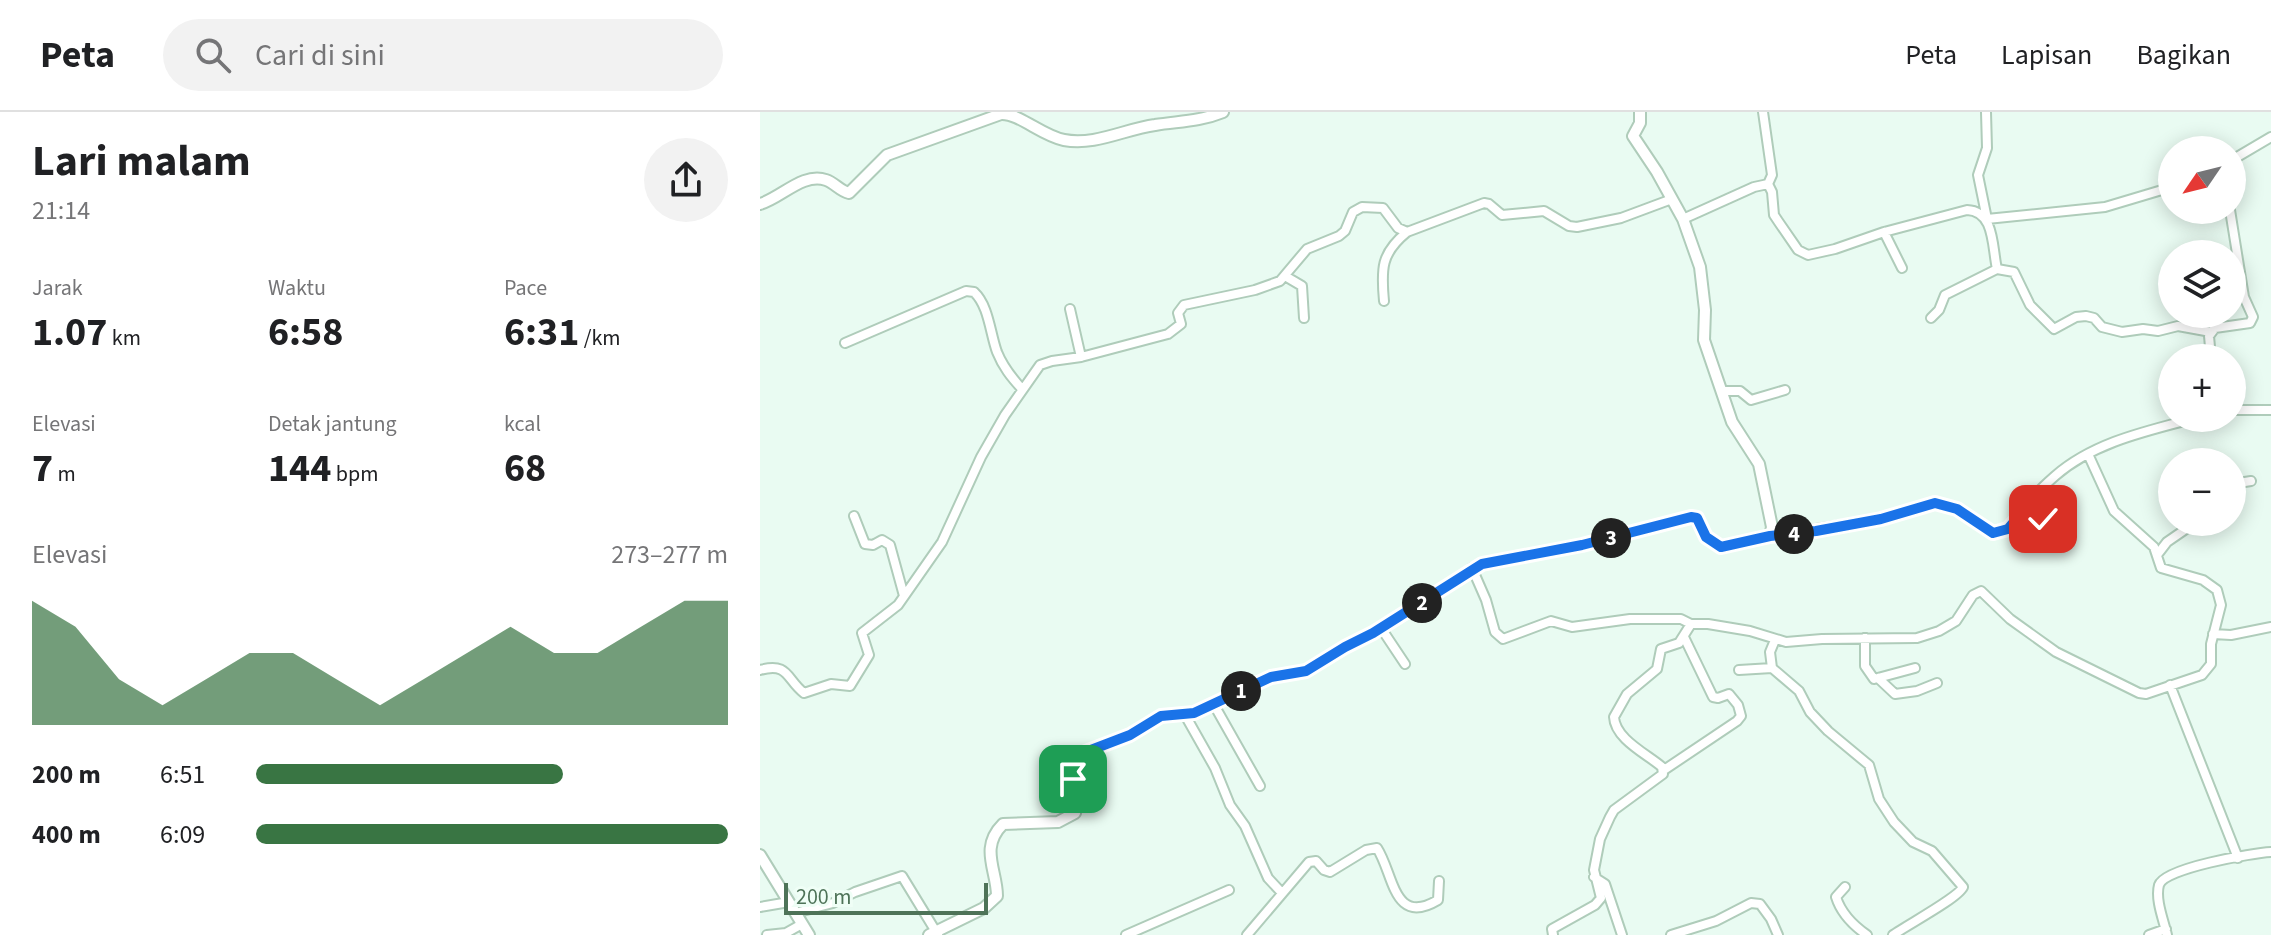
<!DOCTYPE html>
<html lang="id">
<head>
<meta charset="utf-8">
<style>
	body { margin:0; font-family:"Source Sans 3",sans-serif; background:#f2f2f2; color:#202124; height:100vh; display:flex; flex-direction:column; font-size:30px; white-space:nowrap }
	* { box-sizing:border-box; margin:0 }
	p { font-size:26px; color:#757577 }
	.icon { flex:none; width:44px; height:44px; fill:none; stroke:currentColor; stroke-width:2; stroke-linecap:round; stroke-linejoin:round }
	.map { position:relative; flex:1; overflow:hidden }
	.panel { display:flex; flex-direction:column; background:#fff; width:760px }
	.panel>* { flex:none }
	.needle { width:52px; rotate:235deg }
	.tools { position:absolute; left:1398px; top:24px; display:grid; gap:16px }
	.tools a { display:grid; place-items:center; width:88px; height:88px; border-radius:50%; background:#fff; box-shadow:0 4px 20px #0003; font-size:40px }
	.scale { position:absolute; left:24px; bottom:20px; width:204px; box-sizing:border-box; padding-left:8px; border:4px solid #4e7358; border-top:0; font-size:22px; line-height:28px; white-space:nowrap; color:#4e7358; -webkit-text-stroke:6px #effef6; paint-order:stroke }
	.pin { position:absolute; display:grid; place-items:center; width:68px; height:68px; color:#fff; margin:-34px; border-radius:16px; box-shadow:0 4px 12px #0006 }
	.km { position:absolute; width:40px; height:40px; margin:-20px; border-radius:50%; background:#222; color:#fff; font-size:22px; line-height:40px; text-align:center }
	.round { display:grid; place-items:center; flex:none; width:84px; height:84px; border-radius:42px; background:#f2f2f2 }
	.headline { display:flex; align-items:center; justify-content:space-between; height:136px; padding:0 32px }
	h1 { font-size:44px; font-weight:700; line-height:60px }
	.stats { display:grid; grid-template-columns:repeat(3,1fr); gap:12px; height:136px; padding:8px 32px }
	.stats div { display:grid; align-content:center }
	.stats b { font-size:40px; font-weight:700 }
	.stats small { font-size:22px; font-weight:400 }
	.stats p { font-size:22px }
	.chart { height:224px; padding:16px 32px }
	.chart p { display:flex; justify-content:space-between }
	.chart svg { width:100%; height:144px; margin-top:8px; fill:#397543; opacity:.7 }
	ul { padding:0 32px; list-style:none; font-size:26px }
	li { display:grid; grid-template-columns:128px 96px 1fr; align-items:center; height:60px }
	li i { height:20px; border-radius:10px; background:#397543 }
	header { display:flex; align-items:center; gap:48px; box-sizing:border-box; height:112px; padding:0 40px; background:#fff; border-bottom:2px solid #e0e0e0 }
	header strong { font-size:38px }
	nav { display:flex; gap:44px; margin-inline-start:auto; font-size:28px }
	.search { width:560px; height:72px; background:#f2f2f2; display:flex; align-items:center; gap:20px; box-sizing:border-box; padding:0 28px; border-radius:44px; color:#757577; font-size:30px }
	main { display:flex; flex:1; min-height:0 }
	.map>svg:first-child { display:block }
</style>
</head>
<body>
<header>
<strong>Peta</strong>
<div class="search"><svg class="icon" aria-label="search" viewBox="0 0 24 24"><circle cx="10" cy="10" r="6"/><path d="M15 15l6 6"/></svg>Cari di sini</div>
<nav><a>Peta</a><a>Lapisan</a><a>Bagikan</a></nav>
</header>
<main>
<section class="panel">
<div class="headline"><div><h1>Lari malam</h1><p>21:14</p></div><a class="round"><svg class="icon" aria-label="share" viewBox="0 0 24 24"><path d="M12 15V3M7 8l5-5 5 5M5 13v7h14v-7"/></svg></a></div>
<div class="stats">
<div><p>Jarak</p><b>1.07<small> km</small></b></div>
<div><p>Waktu</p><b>6:58</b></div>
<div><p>Pace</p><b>6:31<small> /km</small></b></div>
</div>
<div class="stats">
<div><p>Elevasi</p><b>7<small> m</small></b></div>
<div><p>Detak jantung</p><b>144<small> bpm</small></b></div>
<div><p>kcal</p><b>68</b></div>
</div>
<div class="chart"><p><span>Elevasi</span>273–277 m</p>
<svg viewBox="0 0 160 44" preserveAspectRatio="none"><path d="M0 44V6L10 14L20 30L30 38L40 30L50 22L60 22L70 30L80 38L90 30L100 22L110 14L120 22L130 22L140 14L150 6L160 6V44z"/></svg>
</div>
<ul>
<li><b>200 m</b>6:51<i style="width:65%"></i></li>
<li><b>400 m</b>6:09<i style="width:100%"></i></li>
</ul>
</section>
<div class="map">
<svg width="1511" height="823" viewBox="0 0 1511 823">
	<rect width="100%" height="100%" fill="#e9fbf2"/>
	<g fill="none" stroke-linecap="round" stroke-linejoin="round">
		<defs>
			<path id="minor" d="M 1003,0 L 1012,63 L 1008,72
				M 1226,0 L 1227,36 L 1218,63 L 1227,107 L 1345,95 L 1412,75
				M 1472,48 L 1511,25
				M 923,107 L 994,75 L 1008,72 L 1012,80 L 1014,103 L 1018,109 L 1038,138 L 1048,143 L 1075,137 L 1124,120 L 1207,98 C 1235,99 1232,135 1237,157 L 1185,183 L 1179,198 L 1171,206
				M 1124,120 L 1142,156
				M 1237,157 L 1254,160 L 1270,193 L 1294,217 L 1316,205 L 1326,204 L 1334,206 L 1342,215 L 1362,220 L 1383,217 L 1398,219 L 1418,214 L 1451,220
				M 525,164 L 542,174 L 544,206
				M 624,189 C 621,157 621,141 647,120
				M 310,197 L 321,245
				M 85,231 L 206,179 L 214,180 C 229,194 230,221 237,240 C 243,255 251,265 262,277
				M 1451,246 L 1449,224 L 1455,216 L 1490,211 L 1493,205 L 1484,185 L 1470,98
				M 963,279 L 980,279 L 991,288 L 1025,278
				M 1472,298 L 1511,298
				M 1472,372 L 1491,369
				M 1265,397 L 1297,417 L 1302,432
				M 94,404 L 105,432 L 113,433 L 122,428 L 130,433 L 144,484
				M 1010,424 L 1121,407 L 1175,391 L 1197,397 L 1226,418 L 1239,421 C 1256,413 1261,399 1273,386 C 1279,378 1287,371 1295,364 C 1334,330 1387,319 1436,306
				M 1397,443 L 1407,430 L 1436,410
				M 712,456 L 726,488 L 735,520 L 743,527 L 791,509 L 812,515 L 870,507 L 921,507 L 931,512 L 948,512 L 990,519 L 1026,530 L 1062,527 L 1157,526 L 1179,519 L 1196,509 L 1213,483 L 1221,479 L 1250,507 L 1296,540 L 1379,581 L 1386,582 L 1442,563 L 1451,552 L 1451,532 L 1461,493 L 1457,478 L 1443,468 L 1401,456 L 1394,435 L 1354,399 L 1328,342
				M 621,516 L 645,552
				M 1453,522 L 1471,523 L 1511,515
				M 1105,526 L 1105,554 L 1114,567 L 1155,556
				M 1015,528 L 1010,540 L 1012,556 L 1039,579 L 1050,600 L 1068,619 L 1109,653 L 1119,687 L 1134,710 L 1153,730 L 1172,739 L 1203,775 C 1198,786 1147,813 1133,823
				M 0,558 C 29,550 26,567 44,581 L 71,572 L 90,574 L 109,543 L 102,521 L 138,493 L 182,430 L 221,345 L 245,303 L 280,253 L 292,249 L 321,245 L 408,222 L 421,212 L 418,201 L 424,193 L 495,178 L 520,169 L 547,137 L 579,124 L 585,119 L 593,100 L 602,95 L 623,96 L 638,116 L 647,120 L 724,91 L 729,92 L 742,103 L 784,99 L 809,114 L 817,115 L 861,106 L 912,87
				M 979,558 L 1012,556
				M 1118,566 L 1135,582 L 1157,579 L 1177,571
				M 1410,573 L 1478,746
				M 453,591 L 500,674
				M 425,603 L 455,656 L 470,693 L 485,714 L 508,766 L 522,781
				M 904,658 L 977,609 L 981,604 L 978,593 L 969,582 L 958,586 L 953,585 L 924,525
				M 834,765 L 845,772 L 862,823
				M 1085,775 L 1076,785 C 1081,801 1094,814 1107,823
				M 0,795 L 29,790
				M 35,801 L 73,791 L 95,780 L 142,764 L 178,823
				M 7,823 L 26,821 L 42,812
				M 366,823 L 469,778
				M 487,823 L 549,750 L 556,749 L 564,758 L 570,760 L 606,738 L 617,736 C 634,762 633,815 678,788 L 679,769
				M 793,823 L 792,817 L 835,793 L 841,786 L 834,758 L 840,727 L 850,705 L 854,698 L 903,662 L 902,655 C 887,642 855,627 854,605 L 867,582 L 897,557 L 901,537 L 919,531 L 931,512
				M 911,823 L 956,809 L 991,791 L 1000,792 L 1011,807 L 1018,823
				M 1389,823 L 1406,817
				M 1407,823 C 1404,809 1395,788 1399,773 C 1404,756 1493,741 1511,740"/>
			<path id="tertiary" d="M 0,92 C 21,86 43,60 66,68 C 75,71 80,79 89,81 L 127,43 L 241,2 C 259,1 282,24 304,28 C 335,34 365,17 395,13 C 420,9 438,10 463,0
				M 0,743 L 49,823
				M 169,823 L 224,796 L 237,784 C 237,758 219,736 243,712 L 298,710 L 315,701 C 321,682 304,661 316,645 L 370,623 L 401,604 L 434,601 L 511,565 L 546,559 L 585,535 L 613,521 L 722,452 L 822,433 L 931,405 L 937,406 L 946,425 L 961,435 L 1010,424 L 1012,415 L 999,352 L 972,310 L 944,228 L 945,198 L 940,155 L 923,107 L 897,60 L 873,24 L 880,11 L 880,0"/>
		</defs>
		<use href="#minor" stroke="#afccba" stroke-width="12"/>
		<use href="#tertiary" stroke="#afccba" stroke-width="14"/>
		<use href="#minor" stroke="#fff" stroke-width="8"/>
		<use href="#tertiary" stroke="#fff" stroke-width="10"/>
	</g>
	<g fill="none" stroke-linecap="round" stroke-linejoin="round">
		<defs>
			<path id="route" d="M 313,667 L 311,652 L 323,641 L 370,623 L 401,604 L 434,601 L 511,565 L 546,559 L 585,535 L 613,521 L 722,452 L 822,433 L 931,405 L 937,406 L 946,425 L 961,435 L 1010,424 L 1056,419 L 1121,407 L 1175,391 L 1197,397 L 1233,421 L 1248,417 L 1265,397 L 1283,407"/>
		</defs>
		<use href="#route" stroke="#fff" stroke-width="16"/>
		<use href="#route" stroke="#1a73e8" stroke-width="10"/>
	</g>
</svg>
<div class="tools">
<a><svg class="needle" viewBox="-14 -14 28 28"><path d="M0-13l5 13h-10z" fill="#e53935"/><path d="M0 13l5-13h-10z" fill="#757577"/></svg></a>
<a><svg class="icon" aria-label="layers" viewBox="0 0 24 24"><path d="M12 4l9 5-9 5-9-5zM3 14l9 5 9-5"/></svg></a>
<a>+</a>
<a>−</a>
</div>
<div class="scale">200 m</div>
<div class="pin" style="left:313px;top:667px;background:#1e9e55"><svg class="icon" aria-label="arrive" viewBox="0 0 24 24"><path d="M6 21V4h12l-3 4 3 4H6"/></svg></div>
<div class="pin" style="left:1283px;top:407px;background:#d93025"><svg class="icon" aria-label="check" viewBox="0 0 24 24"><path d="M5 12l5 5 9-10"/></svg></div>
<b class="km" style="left:481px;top:579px">1</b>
<b class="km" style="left:662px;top:491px">2</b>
<b class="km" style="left:851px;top:426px">3</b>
<b class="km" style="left:1034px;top:422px">4</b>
</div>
</main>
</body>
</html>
